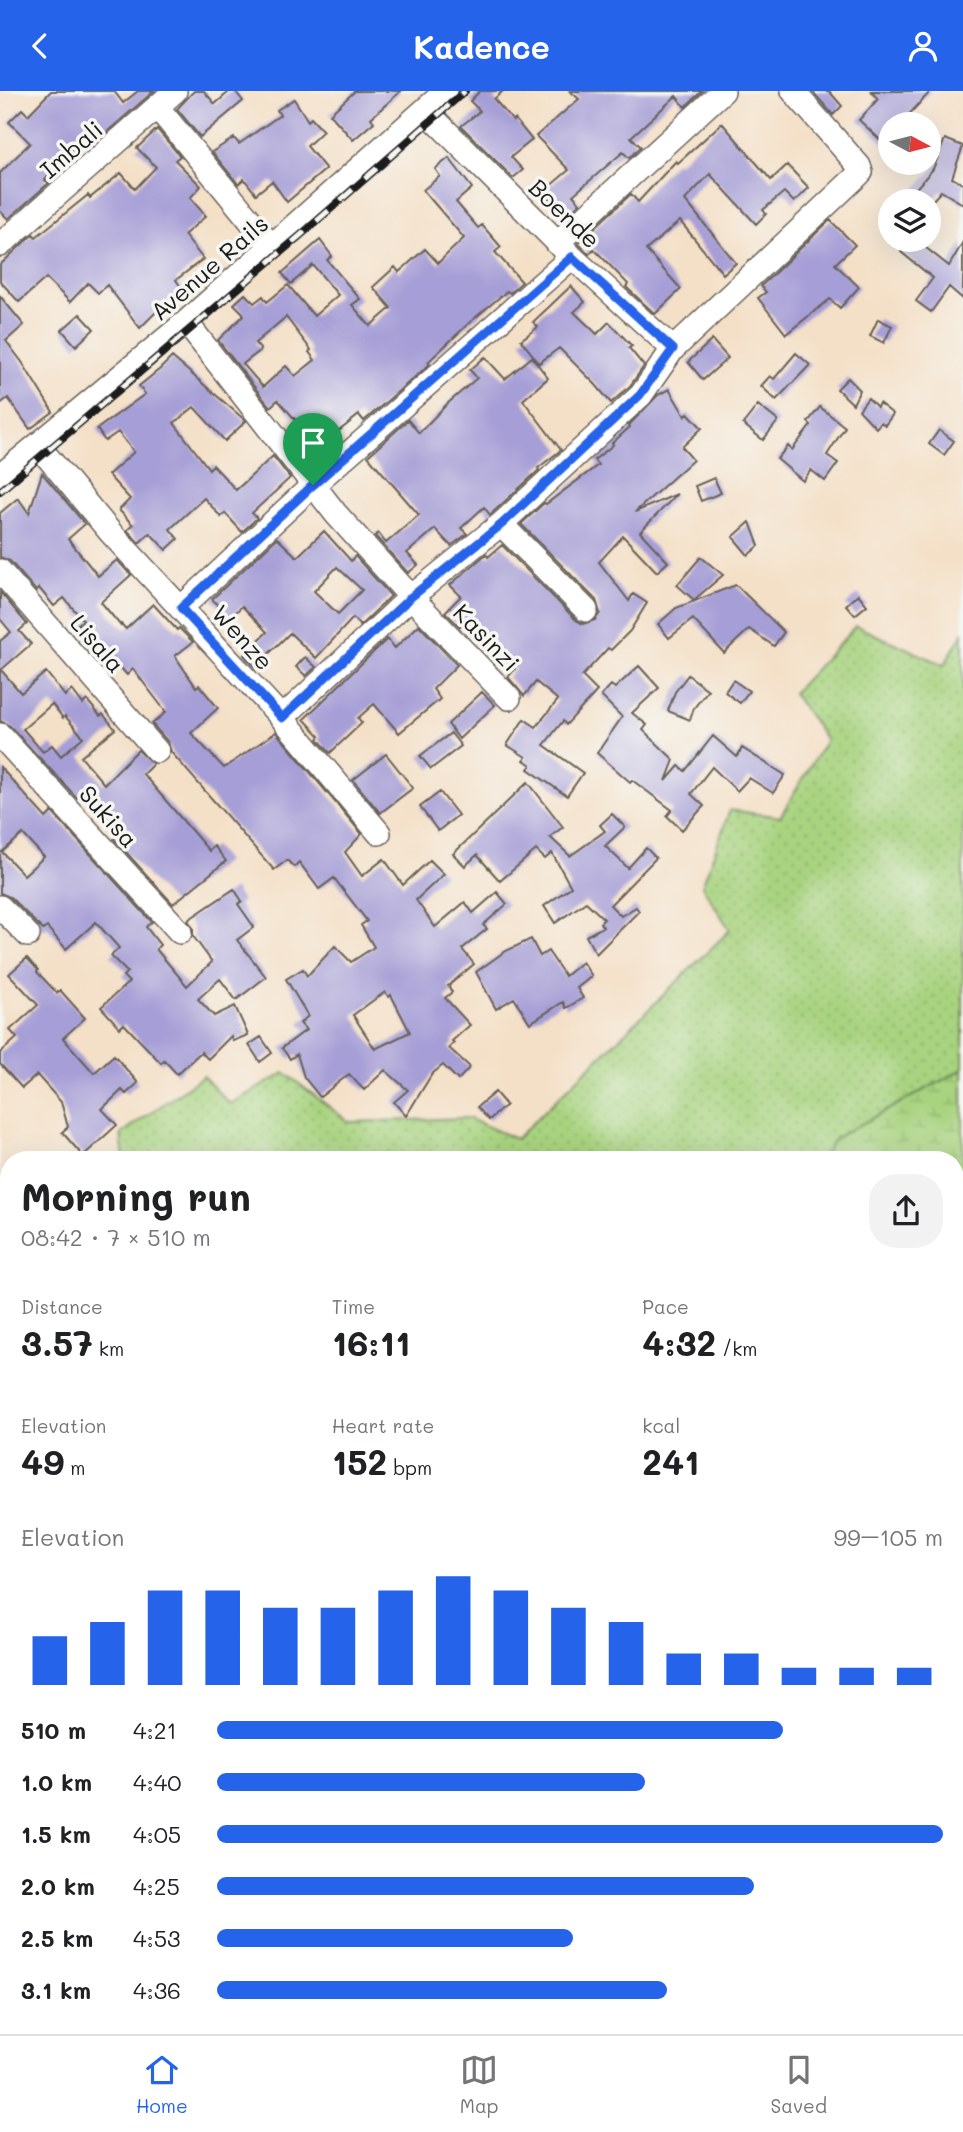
<!DOCTYPE html>
<html lang="en">
<head>
<meta charset="utf-8">
<style>
	body { margin:0; font-family:Mali,sans-serif; background:#f2f2f2; color:#202124; height:100vh; display:flex; flex-direction:column; font-size:26px; white-space:nowrap }
	* { box-sizing:border-box; margin:0 }
	p { font-size:23px; color:#757577 }
	.icon { flex:none; width:38px; height:38px; fill:none; stroke:currentColor; stroke-width:2; stroke-linecap:round; stroke-linejoin:round }
	.map { position:relative; flex:1; overflow:hidden }
	.details { position:absolute; left:0px; top:1060px; width:964px; height:884px; display:flex; flex-direction:column; background:#fff; border-radius:28px 28px 0 0; box-shadow:0 7px 28px #0002 }
	.details>* { flex:none }
	.needle { width:46px; rotate:97deg }
	.tools { position:absolute; left:878px; top:21px; display:grid; gap:14px }
	.tools a { display:grid; place-items:center; width:63px; height:63px; border-radius:50%; background:#fff; box-shadow:0 7px 28px #0002; font-size:35px }
	.pin { position:absolute; display:grid; place-items:center; width:60px; height:60px; color:#fff; margin:-72px -30px; border-radius:50% 50% 50% 0; rotate:-45deg; box-shadow:0 0 7px #0007 }
	.pin .icon { rotate:45deg }
	.round { display:grid; place-items:center; flex:none; width:74px; height:74px; border-radius:28px; background:#f2f2f2 }
	.summary { display:flex; align-items:center; justify-content:space-between; height:119px; padding:0 21px }
	h1 { font-size:38px; font-weight:700; line-height:52px }
	.stats { display:grid; grid-template-columns:repeat(3,1fr); gap:10px; height:119px; padding:7px 21px }
	.stats div { display:grid; align-content:center }
	.stats b { font-size:35px; font-weight:700 }
	.stats small { font-size:19px; font-weight:400 }
	.stats p { font-size:19px }
	.chart { height:196px; padding:14px 21px }
	.chart p { display:flex; justify-content:space-between }
	.chart svg { width:100%; height:126px; margin-top:7px; stroke:#2563eb; stroke-width:6 }
	ul { padding:0 21px; list-style:none; font-size:23px }
	li { display:grid; grid-template-columns:112px 84px 1fr; align-items:center; height:52px }
	li i { height:18px; border-radius:9px; background:#2563eb }
	header { display:flex; justify-content:space-between; align-items:center; height:91px; padding:0 21px; background:#2563eb; color:#fff; font-size:32px; font-weight:700 }
	.tab-bar { display:flex; justify-content:space-around; align-items:center; height:98px; border-top:2px solid #e0e0e0; background:#fff; font-size:19px; color:#757577 }
	.tab-bar a { display:grid; justify-items:center; gap:4px }
	.tab-bar .active { color:#2563eb }
	.map>svg:first-child { display:block }
</style>
</head>
<body>
<header><svg class="icon" aria-label="back" viewBox="0 0 24 24"><path d="M15 5l-7 7 7 7"/></svg>Kadence<svg class="icon" aria-label="person" viewBox="0 0 24 24"><circle cx="12" cy="8" r="4"/><path d="M4 21q1-7 8-7t8 7"/></svg></header>
<div class="map">
<svg width="963" height="1943" viewBox="0 0 963 1943">
	<defs>
		<pattern id="wetland-marsh" width="20" height="14" patternUnits="userSpaceOnUse" patternTransform="scale(1.75)"><rect width="20" height="14" fill="#a8d37f"/><path d="M1 5h8M5 5V1M11 12h8M15 12V8" fill="none" stroke="#90b56d"/></pattern>
		<pattern id="garden-dots" width="8" height="8" patternUnits="userSpaceOnUse" patternTransform="scale(1.75)"><rect width="8" height="8" fill="#a8d37f"/><path d="M2 2h.1M6 6h.1" fill="none" stroke="#90b56d" stroke-width="1.8" stroke-linecap="round"/></pattern>
	</defs>
	<rect width="100%" height="100%" fill="#f6f6f2"/>
	<filter id="ink" filterUnits="userSpaceOnUse"><feTurbulence type="fractalNoise" baseFrequency=".0143" numOctaves="2"/><feDisplacementMap in="SourceGraphic" scale="14" xChannelSelector="R" yChannelSelector="G"/><feConvolveMatrix kernelMatrix="1 2 1 2 8 2 1 2 1" color-interpolation-filters="sRGB"/></filter>
	<filter id="wash" filterUnits="userSpaceOnUse"><feTurbulence type="fractalNoise" baseFrequency=".00686" numOctaves="4" result="noise"/><feDisplacementMap in="SourceGraphic" scale="28" xChannelSelector="R" yChannelSelector="G"/><feGaussianBlur stdDeviation="1.57" result="paint"/><feColorMatrix in="noise" values="0 0 0 0 0 0 0 0 0 0 0 0 0 0 0 0 0 1.4 0 .05"/><feComposite in="paint" operator="in"/></filter>
	<g filter="url(#wash)">
		<rect width="100%" height="100%" fill="#f4e0c7"/>
		<path fill="url(#wetland-marsh)" stroke="#62784e" stroke-width="2" d="M 963,978 L 963,1943 L 402,1943 L 409,1936 L 956,1936 L 956,1069 L 821,1069 L 835,1047 Z"/>
		<path fill="url(#garden-dots)" stroke="#62784e" stroke-width="2" d="M 856,535 L 944,574 L 963,542 L 963,978 L 835,1047 L 821,1069 L 124,1069 L 121,1043 L 203,985 L 230,1013 L 285,982 L 349,1031 L 468,1027 L 516,1048 L 730,839 L 702,795 L 730,719 L 780,726 L 826,649 L 793,602 Z
			M 9,1159 L 9,1210 L 0,1187 L 0,1167 Z
			M 9,1542 L 9,1936 L 409,1936 L 402,1943 L 0,1943 L 0,1550 Z"/>
		<g id="blocks">
			<path fill="#a69ed6" fill-rule="evenodd" d="M 51,0 L 114,0 L 123,12 L 138,0 L 154,0 L 92,54 L 83,45 L 45,89 L 49,92 L 8,128 L 0,120 L 0,82 L 30,52 L 9,31 L 22,18 L 28,24 Z
				M 194,0 L 204,0 L 215,13 L 230,0 L 235,0 L 243,10 L 200,46 L 177,18 Z
				M 355,0 L 401,0 L 371,27 L 374,31 L 353,49 L 330,23 Z
				M 480,0 L 503,0 L 494,8 L 513,30 L 515,28 L 532,49 L 511,66 L 523,79 L 513,87 L 461,35 L 480,20 L 470,10 Z
				M 570,0 L 702,0 L 685,16 L 676,5 L 631,46 L 641,56 L 629,67 L 623,61 L 573,104 L 580,112 L 565,126 L 543,101 L 569,79 L 536,45 L 579,8 Z
				M 812,0 L 829,0 L 842,15 L 833,24 Z
				M 871,0 L 931,0 L 900,33 L 891,33 L 891,59 L 859,29 L 878,8 Z
				M 294,8 L 308,30 L 311,27 L 323,40 L 307,55 L 326,78 L 287,111 L 272,90 L 256,103 L 244,88 L 238,93 L 212,61 L 234,47 L 239,53 L 280,24 L 277,19 Z
				M 722,32 L 771,89 L 787,74 L 809,97 L 794,111 L 784,101 L 763,119 L 766,123 L 756,133 L 710,83 L 685,109 L 736,172 L 723,183 L 680,130 L 646,159 L 681,198 L 655,223 L 626,196 L 628,193 L 594,158 L 589,163 L 578,152 L 631,103 L 638,111 L 676,70 L 678,72 Z
				M 157,38 L 180,65 L 175,69 L 201,95 L 190,107 L 206,125 L 184,144 L 203,168 L 176,189 L 184,200 L 159,218 L 140,237 L 107,194 L 98,202 L 88,192 L 70,211 L 46,187 L 19,211 L 0,190 L 0,174 L 33,143 L 36,146 L 88,104 L 90,107 L 121,82 L 135,98 L 156,76 L 137,57 Z
				M 945,48 L 963,55 L 952,87 L 963,93 L 963,113 L 941,100 L 932,110 L 920,110 L 911,103 L 933,78 Z
				M 449,67 L 472,97 L 456,111 L 478,137 L 482,134 L 501,156 L 495,161 L 522,191 L 510,202 L 507,200 L 469,232 L 428,271 L 430,273 L 364,330 L 359,324 L 334,344 L 323,356 L 328,362 L 315,374 L 291,342 L 300,334 L 278,309 L 270,316 L 218,249 L 243,225 L 243,222 L 234,213 L 245,203 L 254,212 L 263,205 L 267,211 L 288,194 L 314,225 L 338,204 L 313,174 L 291,193 L 282,182 L 320,149 L 332,165 L 327,169 L 360,208 L 352,214 L 370,235 L 391,217 L 373,196 L 395,176 L 399,181 L 425,158 L 438,172 L 464,147 L 423,99 L 440,85 L 435,78 ZM 286,226 L 311,259 L 309,261 L 315,269 L 295,285 L 286,275 L 263,296 L 243,273 L 261,259 L 255,252 Z
				M 830,129 L 855,154 L 835,173 L 859,196 L 840,217 L 830,208 L 786,243 L 758,207 L 766,201 L 761,195 Z
				M 911,149 L 916,149 L 949,175 L 963,151 L 963,208 L 949,196 L 931,221 L 916,210 L 933,187 L 901,161 Z
				M 571,195 L 585,211 L 574,221 L 597,243 L 609,231 L 632,255 L 629,257 L 644,275 L 630,295 L 611,312 L 596,294 L 559,257 L 539,272 L 521,249 L 538,236 L 533,231 Z
				M 0,205 L 24,234 L 6,250 L 22,271 L 53,321 L 30,338 L 8,307 L 0,313 Z
				M 80,223 L 94,238 L 76,255 L 62,239 Z
				M 878,228 L 892,235 L 884,252 L 870,245 Z
				M 712,249 L 728,267 L 703,289 L 688,271 Z
				M 796,262 L 810,274 L 776,309 L 761,295 L 770,285 L 774,288 Z
				M 172,266 L 246,330 L 225,350 L 194,316 L 174,332 L 209,378 L 213,374 L 236,399 L 273,365 L 290,387 L 252,422 L 257,427 L 242,441 L 225,422 L 221,426 L 204,407 L 170,438 L 178,448 L 166,459 L 150,442 L 139,452 L 127,439 L 133,434 L 119,419 L 130,408 L 108,384 L 134,361 L 118,341 L 105,350 L 97,338 L 145,303 L 139,295 L 160,278 Z
				M 485,266 L 505,288 L 532,266 L 548,287 L 523,309 L 561,359 L 538,377 L 539,379 L 490,424 L 484,416 L 461,437 L 467,443 L 451,455 L 435,438 L 407,462 L 418,474 L 408,482 L 375,445 L 378,442 L 386,452 L 419,424 L 368,365 L 408,329 L 419,342 L 447,313 L 477,287 L 470,279 Z
				M 848,287 L 860,299 L 853,313 L 837,298 Z
				M 669,298 L 685,325 L 688,322 L 702,337 L 682,356 L 693,369 L 635,421 L 677,403 L 640,441 L 668,471 L 657,481 L 623,445 L 599,471 L 629,510 L 633,503 L 647,512 L 630,540 L 611,559 L 608,557 L 582,585 L 597,600 L 566,634 L 563,630 L 544,654 L 583,682 L 567,705 L 528,678 L 531,674 L 524,669 L 526,666 L 507,654 L 524,628 L 536,636 L 558,609 L 536,591 L 524,605 L 508,586 L 515,578 L 495,557 L 493,559 L 464,532 L 460,536 L 445,521 L 461,505 L 450,494 L 486,463 L 488,466 L 502,454 L 576,529 L 583,533 L 595,529 L 600,522 L 596,509 L 521,433 L 544,412 L 546,413 L 598,374 L 594,369 L 613,354 L 612,352 L 630,336 L 629,334 L 658,304 Z
				M 868,307 L 877,316 L 879,312 L 893,323 L 885,334 L 881,331 L 876,337 L 859,319 Z
				M 758,314 L 778,330 L 763,349 L 743,333 Z
				M 820,316 L 845,336 L 827,364 L 838,372 L 825,390 L 811,379 L 803,390 L 777,368 L 788,355 L 792,359 L 811,334 L 808,331 Z
				M 939,339 L 954,350 L 944,364 L 929,353 Z
				M 42,382 L 85,433 L 68,448 L 98,485 L 117,469 L 131,484 L 101,511 L 120,534 L 121,533 L 126,538 L 153,513 L 177,539 L 179,537 L 193,551 L 175,565 L 196,596 L 199,594 L 218,617 L 191,642 L 224,677 L 276,641 L 362,743 L 345,761 L 362,785 L 384,768 L 403,794 L 430,769 L 444,783 L 416,809 L 435,836 L 465,811 L 473,822 L 497,801 L 507,813 L 483,834 L 487,838 L 462,858 L 474,873 L 448,895 L 452,901 L 445,907 L 470,934 L 452,950 L 454,952 L 449,957 L 470,976 L 458,989 L 443,974 L 432,983 L 406,1025 L 394,1011 L 408,999 L 385,979 L 364,999 L 349,983 L 320,1006 L 304,986 L 297,963 L 290,968 L 282,957 L 306,939 L 300,932 L 308,925 L 286,888 L 303,878 L 307,885 L 335,855 L 351,871 L 374,856 L 361,834 L 367,830 L 334,787 L 319,798 L 299,771 L 294,776 L 287,769 L 274,779 L 171,661 L 168,651 L 152,633 L 166,621 L 133,578 L 127,584 L 113,568 L 104,576 L 90,559 L 96,554 L 78,533 L 83,529 L 64,507 L 54,515 L 39,497 L 36,500 L 10,470 L 0,466 L 0,422 L 18,407 L 29,422 ZM 385,901 L 389,906 L 391,904 L 410,941 L 375,958 L 353,924 Z
				M 714,387 L 721,402 L 701,410 L 695,395 Z
				M 750,431 L 759,455 L 748,464 L 733,446 Z
				M 324,440 L 351,470 L 355,465 L 391,505 L 360,535 L 353,527 L 316,567 L 290,542 L 255,576 L 244,564 L 267,541 L 242,515 L 230,527 L 212,508 L 277,447 L 297,466 ZM 337,476 L 362,499 L 338,523 L 314,500 Z
				M 701,466 L 723,484 L 694,509 L 677,494 Z
				M 736,494 L 784,541 L 774,555 L 749,538 L 724,562 L 693,528 L 669,547 L 658,533 L 676,517 Z
				M 0,501 L 27,533 L 19,540 L 31,553 L 1,579 L 21,602 L 46,581 L 65,605 L 72,599 L 83,613 L 87,609 L 100,625 L 103,623 L 115,638 L 81,666 L 104,693 L 138,659 L 153,673 L 143,683 L 209,760 L 214,755 L 226,770 L 173,813 L 114,748 L 117,745 L 83,703 L 77,707 L 10,635 L 0,630 L 0,550 L 11,541 L 0,528 ZM 52,613 L 63,627 L 65,625 L 83,646 L 61,665 L 52,654 L 43,661 L 23,638 Z
				M 858,503 L 867,514 L 855,524 L 846,514 Z
				M 419,534 L 457,574 L 433,598 L 440,608 L 399,642 L 374,613 L 358,627 L 362,632 L 330,662 L 318,648 L 320,645 L 304,628 L 387,548 L 395,557 Z
				M 305,566 L 316,576 L 306,585 L 296,576 Z
				M 639,575 L 659,597 L 632,622 L 647,634 L 643,639 L 674,669 L 666,690 L 679,675 L 685,680 L 713,645 L 737,666 L 742,657 L 785,684 L 773,702 L 749,687 L 737,700 L 712,676 L 691,703 L 704,715 L 682,739 L 667,725 L 672,719 L 632,689 L 630,691 L 597,662 L 622,626 L 601,605 L 611,594 L 615,597 Z
				M 688,584 L 708,599 L 694,617 L 690,629 L 668,620 L 675,601 Z
				M 733,589 L 749,600 L 740,612 L 725,601 Z
				M 482,601 L 495,614 L 459,648 L 448,633 Z
				M 451,642 L 461,655 L 431,678 L 420,665 Z
				M 386,663 L 413,697 L 380,722 L 353,689 Z
				M 0,676 L 46,727 L 52,721 L 152,831 L 146,836 L 160,854 L 156,858 L 187,895 L 212,871 L 193,845 L 193,837 L 188,829 L 234,798 L 242,810 L 238,813 L 254,836 L 237,849 L 266,886 L 236,909 L 220,888 L 198,908 L 214,925 L 235,915 L 248,944 L 233,950 L 231,945 L 208,968 L 201,961 L 177,983 L 164,969 L 161,972 L 124,933 L 120,937 L 101,916 L 129,891 L 123,885 L 127,881 L 111,865 L 119,857 L 96,831 L 66,858 L 47,836 L 43,839 L 10,806 L 0,802 ZM 23,743 L 44,766 L 24,784 L 2,761 Z
				M 528,691 L 563,736 L 550,746 L 570,765 L 605,740 L 600,734 L 612,723 L 625,736 L 605,755 L 628,777 L 646,757 L 656,767 L 610,814 L 621,825 L 636,816 L 639,820 L 596,863 L 586,845 L 603,836 L 600,832 L 604,828 L 586,811 L 555,832 L 544,815 L 571,796 L 552,762 L 545,768 L 536,759 L 500,790 L 477,764 L 465,775 L 453,763 Z
				M 440,701 L 458,724 L 438,740 L 420,716 Z
				M 531,848 L 540,865 L 548,860 L 565,885 L 582,871 L 592,885 L 577,897 L 583,907 L 566,917 L 563,911 L 530,932 L 514,907 L 496,918 L 476,881 L 504,861 Z
				M 27,867 L 38,879 L 37,881 L 57,902 L 60,899 L 85,927 L 63,947 L 94,982 L 114,964 L 138,992 L 126,1003 L 122,999 L 102,1018 L 117,1034 L 83,1065 L 62,1041 L 68,1036 L 61,1011 L 37,984 L 22,997 L 0,973 L 0,962 L 17,947 L 10,939 L 38,914 L 9,883 Z
				M 261,946 L 272,962 L 260,971 L 249,954 Z
				M 495,1001 L 506,1014 L 489,1029 L 477,1016 Z"/>
		</g>
	</g>
	<g filter="url(#ink)">
		<use href="#blocks" fill-opacity="0" stroke="#686158" stroke-width="2"/>
		<g fill="none" stroke-linecap="round" stroke-linejoin="round">
			<defs>
				<path id="minor" d="M 158,17 L 272,156
					M 427,18 L 434,28 L 572,166 L 673,258
					M 557,152 L 723,0
					M 0,154 L 175,0
					M 186,231 L 336,423 L 411,506 L 509,607
					M 37,356 L 45,363 L 111,442 L 282,627 L 379,742
					M 0,385 L 186,231 L 446,0
					M 501,433 L 586,519
					M 0,480 L 157,660
					M 181,517 L 313,394 L 572,166
					M 282,627 L 411,506 L 501,433 L 641,304 L 673,258 L 857,85 L 861,81 L 859,75 L 793,0
					M 0,644 L 180,841
					M 0,816 L 28,844"/>
			</defs>
			<use href="#minor" stroke="#686158" stroke-width="26"/>
			<use href="#minor" stroke="#fff" stroke-width="23"/>
			<defs>
				<path id="rail" d="M 0,400 L 302,143 L 465,0"/>
			</defs>
			<use href="#rail" stroke="#1c1c1c" stroke-width="8"/>
			<use href="#rail" stroke="#f6f6f2" stroke-width="5" stroke-dasharray="16" stroke-linecap="butt"/>
		</g>
	</g>
	<g fill="none" stroke-linecap="round" stroke-linejoin="round" filter="url(#ink)">
		<defs>
			<path id="route" d="M 572,166 L 673,258 L 640,304 L 502,433 L 411,506 L 282,627 L 181,517 L 313,394 Z"/>
		</defs>
		<use href="#route" stroke="#fff" stroke-width="14"/>
		<use href="#route" stroke="#2563eb" stroke-width="9"/>
	</g>
	<g text-anchor="middle" dominant-baseline="central" stroke-width="7" stroke-linejoin="round" paint-order="stroke">
		<g font-size="24" fill="#1c1c1c" stroke="#f6f6f2">
			<text transform="translate(71 58) rotate(-41)">Imbali</text>
			<text transform="translate(565 122) rotate(44)">Boende</text>
			<text transform="translate(209 176) rotate(-41)">Avenue Rails</text>
			<text transform="translate(243 546) rotate(48)">Wenze</text>
			<text transform="translate(487 546) rotate(46)">Kasinzi</text>
			<text transform="translate(98 552) rotate(49)">Lisala</text>
			<text transform="translate(109 725) rotate(48)">Sukisa</text>
		</g>
	</g>
</svg>
<div class="tools">
<a><svg class="needle" viewBox="-14 -14 28 28"><path d="M0-13l5 13h-10z" fill="#e53935"/><path d="M0 13l5-13h-10z" fill="#757577"/></svg></a>
<a><svg class="icon" aria-label="layers" viewBox="0 0 24 24"><path d="M12 4l9 5-9 5-9-5zM3 14l9 5 9-5"/></svg></a>
</div>
<div class="pin" style="left:313px;top:394px;background:#1e9e55"><svg class="icon" aria-label="arrive" viewBox="0 0 24 24"><path d="M6 21V4h12l-3 4 3 4H6"/></svg></div>
<section class="details">
<div class="summary"><div><h1>Morning run</h1><p>08:42 · 7 × 510 m</p></div><a class="round"><svg class="icon" aria-label="share" viewBox="0 0 24 24"><path d="M12 15V3M7 8l5-5 5 5M5 13v7h14v-7"/></svg></a></div>
<div class="stats">
<div><p>Distance</p><b>3.57<small> km</small></b></div>
<div><p>Time</p><b>16:11</b></div>
<div><p>Pace</p><b>4:32<small> /km</small></b></div>
</div>
<div class="stats">
<div><p>Elevation</p><b>49<small> m</small></b></div>
<div><p>Heart rate</p><b>152<small> bpm</small></b></div>
<div><p>kcal</p><b>241</b></div>
</div>
<div class="chart"><p><span>Elevation</span>99–105 m</p>
<svg viewBox="0 0 160 44" preserveAspectRatio="none"><path d="M5 44V27M15 44V22M25 44V11M35 44V11M45 44V17M55 44V17M65 44V11M75 44V6M85 44V11M95 44V17M105 44V22M115 44V33M125 44V33M135 44V38M145 44V38M155 44V38"/></svg>
</div>
<ul>
<li><b>510 m</b>4:21<i style="width:78%"></i></li>
<li><b>1.0 km</b>4:40<i style="width:59%"></i></li>
<li><b>1.5 km</b>4:05<i style="width:100%"></i></li>
<li><b>2.0 km</b>4:25<i style="width:74%"></i></li>
<li><b>2.5 km</b>4:53<i style="width:49%"></i></li>
<li><b>3.1 km</b>4:36<i style="width:62%"></i></li>
</ul>
</section>
</div>
<nav class="tab-bar">
<a class="active"><svg class="icon" aria-label="home" viewBox="0 0 24 24"><path d="M3 11l9-7 9 7M6 9v11h12V9"/></svg>Home</a>
<a><svg class="icon" aria-label="map" viewBox="0 0 24 24"><path d="M3 6l6-2 6 2 6-2v14l-6 2-6-2-6 2zM9 4v14M15 6v14"/></svg>Map</a>
<a><svg class="icon" aria-label="saved" viewBox="0 0 24 24"><path d="M7 4h10v16l-5-4-5 4z"/></svg>Saved</a>
</nav>
</body>
</html>
